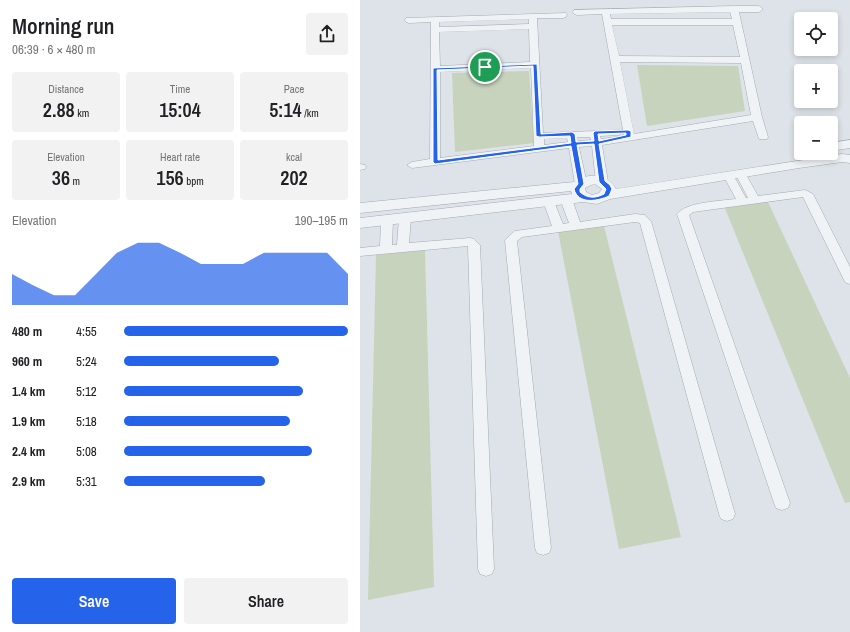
<!DOCTYPE html>
<html lang="en">
<head>
<meta charset="utf-8">
<style>
	body { margin:0; font-family:"Archivo Narrow",sans-serif; background:#f2f2f2; color:#202124; height:100vh; display:flex; flex-direction:column; font-size:15px; white-space:nowrap }
	* { box-sizing:border-box; margin:0 }
	p { font-size:13px; color:#757577 }
	.icon { flex:none; width:22px; height:22px; fill:none; stroke:currentColor; stroke-width:2; stroke-linecap:round; stroke-linejoin:round }
	.map { position:relative; flex:1; overflow:hidden }
	.panel { display:flex; flex-direction:column; background:#fff; width:360px }
	.panel>* { flex:none }
	.tools { position:absolute; left:434px; top:12px; display:grid; gap:8px }
	.tools a { display:grid; place-items:center; width:44px; height:44px; border-radius:4px; background:#fff; box-shadow:0 2px 6px #0003; font-size:20px }
	.pin { position:absolute; display:grid; place-items:center; width:34px; height:34px; color:#fff; margin:-17px; border:2px solid #fff; border-radius:50%; box-shadow:0 1px 4px #0007 }
	.round { display:grid; place-items:center; flex:none; width:42px; height:42px; border-radius:4px; background:#f2f2f2 }
	.overview { display:flex; align-items:center; justify-content:space-between; height:68px; padding:0 12px }
	h1 { font-size:22px; font-weight:600; line-height:30px }
	.figures { display:grid; grid-template-columns:repeat(3,1fr); gap:6px; height:68px; padding:4px 12px }
	.figures div { display:grid; align-content:center; border-radius:4px; background:#f2f2f2; text-align:center }
	.figures b { font-size:20px; font-weight:600 }
	.figures small { font-size:11px; font-weight:400 }
	.figures p { font-size:11px }
	.chart { height:112px; padding:8px 12px }
	.chart p { display:flex; justify-content:space-between }
	.chart svg { width:100%; height:72px; margin-top:4px; fill:#2563eb; opacity:.7 }
	.cta { display:flex; gap:8px; margin-top:auto; padding:8px 12px }
	.cta a { flex:1; height:46px; border-radius:4px; background:#2563eb; color:#fff; font-size:16px; font-weight:600; line-height:46px; text-align:center }
	.cta a+a { background:#f2f2f2; color:#202124 }
	ul { padding:0 12px; list-style:none; font-size:13px }
	li { display:grid; grid-template-columns:64px 48px 1fr; align-items:center; height:30px }
	li i { height:10px; border-radius:5px; background:#2563eb }
	main { display:flex; flex:1; min-height:0 }
	.map>svg:first-child { display:block }
</style>
</head>
<body>
<main>
<section class="panel">
<div class="overview"><div><h1>Morning run</h1><p>06:39 · 6 × 480 m</p></div><a class="round"><svg class="icon" aria-label="share" viewBox="0 0 24 24"><path d="M12 15V3M7 8l5-5 5 5M5 13v7h14v-7"/></svg></a></div>
<div class="figures">
<div><p>Distance</p><b>2.88<small> km</small></b></div>
<div><p>Time</p><b>15:04</b></div>
<div><p>Pace</p><b>5:14<small> /km</small></b></div>
</div>
<div class="figures">
<div><p>Elevation</p><b>36<small> m</small></b></div>
<div><p>Heart rate</p><b>156<small> bpm</small></b></div>
<div><p>kcal</p><b>202</b></div>
</div>
<div class="chart"><p><span>Elevation</span>190–195 m</p>
<svg viewBox="0 0 160 44" preserveAspectRatio="none"><path d="M0 44V25L10 32L20 38L30 38L40 25L50 12L60 6L70 6L80 12L90 19L100 19L110 19L120 12L130 12L140 12L150 12L160 25V44z"/></svg>
</div>
<ul>
<li><b>480 m</b>4:55<i style="width:100%"></i></li>
<li><b>960 m</b>5:24<i style="width:69%"></i></li>
<li><b>1.4 km</b>5:12<i style="width:80%"></i></li>
<li><b>1.9 km</b>5:18<i style="width:74%"></i></li>
<li><b>2.4 km</b>5:08<i style="width:84%"></i></li>
<li><b>2.9 km</b>5:31<i style="width:63%"></i></li>
</ul>
<div class="cta"><a>Save</a><a>Share</a></div>
</section>
<div class="map">
<svg width="490" height="632" viewBox="0 0 490 632">
	<rect width="100%" height="100%" fill="#dde3e8"/>
	<path fill="#c7d3bd" d="M 277,65 L 378,66 L 385,111 L 287,126 Z
		M 169,71 L 174,143 L 95,152 L 92,73 Z
		M 408,202 L 490,378 L 490,502 L 485,503 L 364,206 Z
		M 244,226 L 321,537 L 259,549 L 198,231 Z
		M 65,250 L 74,587 L 8,600 L 16,255 Z"/>
	<g fill="none" stroke-linecap="round" stroke-linejoin="round">
		<defs>
			<path id="minor" d="M 374,6 L 399,6 L 403,9 L 399,12 L 379,12 L 402,117 L 408,137 L 407,139 L 399,139 L 393,121 L 242,145 L 248,182 L 242,185 L 236,182 L 232,146 L 219,147 L 227,184 L 221,187 L 215,184 L 209,148 L 52,168 L 47,165 L 52,162 L 70,159 L 71,22 L 49,23 L 46,22 L 45,20 L 46,18 L 206,13 L 207,15 L 206,17 L 203,18 L 177,18 L 183,133 L 263,130 L 242,14 L 217,15 L 214,14 L 213,12 L 214,10 ZM 370,12 L 372,19 L 251,19 L 250,14 ZM 169,19 L 169,24 L 79,27 L 79,22 ZM 252,25 L 373,25 L 380,57 L 259,56 ZM 169,29 L 170,62 L 80,66 L 79,32 ZM 260,62 L 381,63 L 391,115 L 274,134 ZM 171,68 L 174,146 L 80,158 L 80,72 ZM 263,133 L 264,136 L 241,139 L 240,136 L 259,135 ZM 217,137 L 230,137 L 231,140 L 218,141 ZM 207,138 L 208,142 L 184,145 L 184,139 Z
				M 0,164 L 5,165 L 6,167 L 5,169 L 0,170 Z
				M 380,170 L 384,171 L 398,196 L 445,190 L 453,194 L 490,267 L 490,284 L 486,283 L 484,280 L 443,197 L 333,212 L 329,215 L 430,503 L 428,508 L 422,510 L 416,508 L 414,503 L 317,214 C 326,202 361,201 376,199 L 363,175 L 368,172 L 372,173 L 386,198 L 388,198 L 375,173 Z
				M 206,196 L 210,197 L 212,199 L 220,222 L 275,214 L 285,215 L 291,221 L 375,514 L 373,519 L 367,521 L 361,519 L 359,514 L 280,223 L 275,222 L 162,237 L 157,241 L 191,548 L 189,553 L 183,555 L 177,553 L 175,548 L 145,240 L 155,231 L 192,226 L 183,201 L 185,199 L 193,199 L 203,224 L 209,223 L 200,199 L 202,197 Z
				M 45,214 L 49,215 L 51,218 L 49,243 L 110,238 L 114,239 L 120,245 L 134,569 L 132,574 L 126,576 L 120,574 L 118,569 L 108,246 L 0,256 L 0,248 L 20,246 L 21,220 L 23,217 L 31,217 L 33,220 L 32,245 L 37,245 L 39,218 L 41,215 Z"/>
			<path id="tertiary" d="M 490,140 L 490,148 L 471,151 L 471,143 Z
				M 482,154 L 490,155 L 490,163 L 482,162 L 439,168 L 250,199 L 237,204 L 223,202 L 0,228 L 0,218 L 212,194 L 211,191 L 0,213 L 0,203 L 214,182 C 228,172 248,174 256,189 ZM 235,184 L 242,189 L 239,193 L 232,195 L 226,192 L 225,188 L 231,185 Z"/>
		</defs>
		<use href="#minor" stroke="#a2abb2" stroke-width="1"/>
		<use href="#tertiary" stroke="#a2abb2" stroke-width="1"/>
		<use href="#minor" fill="#f0f3f6" fill-rule="evenodd"/>
		<use href="#tertiary" fill="#f0f3f6" fill-rule="evenodd"/>
	</g>
	<path fill="#2563eb" stroke="#fff" fill-rule="evenodd" d="M 177,64 L 181,134 L 212,132 L 215,134 L 216,142 L 234,141 L 233,133 L 235,131 L 268,130 L 271,131 L 271,137 L 239,144 L 245,181 L 250,185 L 252,189 L 249,196 C 238,201 218,205 214,189 L 218,184 L 211,146 L 75,164 L 73,162 L 73,68 ZM 173,66 L 176,136 L 179,137 L 210,136 L 211,143 L 78,160 L 77,70 ZM 266,133 L 266,135 L 239,141 L 238,134 ZM 234,144 L 239,182 L 246,189 L 244,194 C 236,198 228,199 220,192 L 220,189 L 224,184 L 217,145 Z"/>
</svg>
<div class="tools">
<a><svg class="icon" aria-label="locate" viewBox="0 0 24 24"><circle cx="12" cy="12" r="6"/><path d="M12 2v4M12 18v4M2 12h4M18 12h4"/></svg></a>
<a>+</a>
<a>−</a>
</div>
<div class="pin" style="left:125px;top:67px;background:#1e9e55"><svg class="icon" aria-label="arrive" viewBox="0 0 24 24"><path d="M6 21V4h12l-3 4 3 4H6"/></svg></div>
</div>
</main>
</body>
</html>
